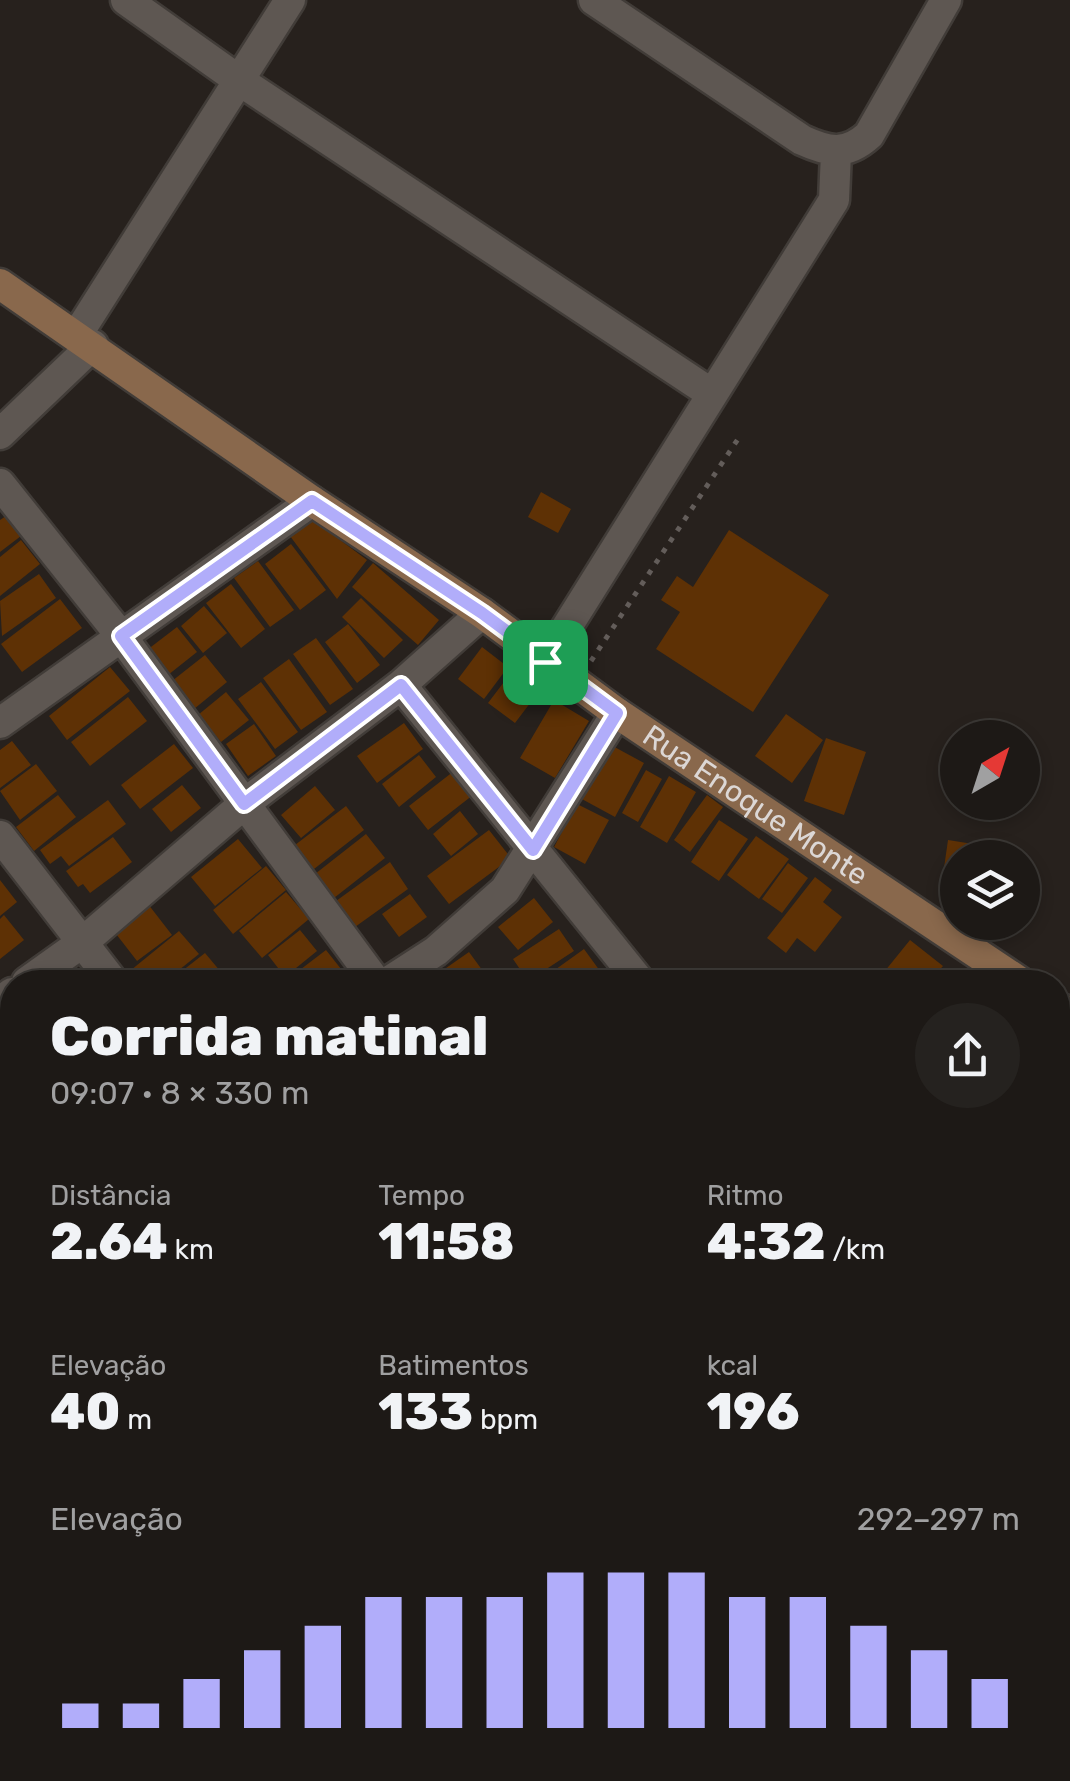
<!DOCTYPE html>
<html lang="pt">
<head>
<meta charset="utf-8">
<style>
	body { margin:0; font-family:Rubik,sans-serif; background:#25221f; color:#f1f3f6; height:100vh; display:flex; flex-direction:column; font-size:38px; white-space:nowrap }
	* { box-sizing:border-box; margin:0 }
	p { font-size:32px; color:#a0a0a1 }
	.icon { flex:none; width:55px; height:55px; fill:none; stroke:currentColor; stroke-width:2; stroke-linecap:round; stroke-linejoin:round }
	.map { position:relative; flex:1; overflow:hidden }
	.drawer { position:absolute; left:0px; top:970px; width:1070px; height:812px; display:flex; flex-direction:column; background:#1d1916; border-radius:40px 40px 0 0; box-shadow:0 5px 15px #0003,0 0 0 2px #3b3835 }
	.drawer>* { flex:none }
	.needle { width:65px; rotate:39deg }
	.controls { position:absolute; left:940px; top:720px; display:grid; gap:20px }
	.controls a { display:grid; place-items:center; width:100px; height:100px; border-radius:50%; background:#1d1916; box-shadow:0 5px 15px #0003,0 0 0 2px #3b3835; font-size:50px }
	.pin { position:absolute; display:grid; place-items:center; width:85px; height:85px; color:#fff; margin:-42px; border-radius:20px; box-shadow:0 5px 15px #0006 }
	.round { display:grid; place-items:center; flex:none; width:105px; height:105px; border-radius:52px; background:#25221f }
	.head { display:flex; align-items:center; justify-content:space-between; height:170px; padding:0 50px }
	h1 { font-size:55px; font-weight:800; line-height:75px }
	.stats { display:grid; grid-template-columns:repeat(3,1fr); gap:15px; height:170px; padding:10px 50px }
	.stats div { display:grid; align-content:center }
	.stats b { font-size:50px; font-weight:800 }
	.stats small { font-size:28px; font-weight:400 }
	.stats p { font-size:28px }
	.chart { height:280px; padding:20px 50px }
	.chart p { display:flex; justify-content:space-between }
	.chart svg { width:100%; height:180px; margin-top:10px; stroke:#b1adfa; stroke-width:6 }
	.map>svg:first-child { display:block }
</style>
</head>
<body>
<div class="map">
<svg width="1070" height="1781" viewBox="0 0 1070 1781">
	<rect width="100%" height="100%" fill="#27211d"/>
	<path fill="#5e3105" d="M 541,492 L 571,509 L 558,533 L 528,517 Z
		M 6,516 L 21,536 L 0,552 L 0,520 Z
		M 312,519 L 367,560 L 337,599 L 290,536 Z
		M 729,530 L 829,595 L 753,712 L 656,649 L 680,612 L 661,600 L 677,576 L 693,587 Z
		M 21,540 L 40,564 L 0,596 L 0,557 Z
		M 291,544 L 326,590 L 300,610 L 265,564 Z
		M 258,561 L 294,610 L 270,627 L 234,578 Z
		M 373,563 L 439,620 L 418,645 L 352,587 Z
		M 39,574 L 56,598 L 2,636 L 0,601 Z
		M 231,584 L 265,629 L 241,648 L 206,603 Z
		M 361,598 L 403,640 L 384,658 L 342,617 Z
		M 60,599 L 82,628 L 22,672 L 1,644 Z
		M 204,606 L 227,633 L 203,653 L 181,626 Z
		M 348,624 L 380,665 L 357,683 L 325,642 Z
		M 177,627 L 197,652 L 168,675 L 147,650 Z
		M 316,638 L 353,689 L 330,705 L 293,654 Z
		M 482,647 L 508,667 L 484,699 L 458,679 Z
		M 205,655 L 227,682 L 194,709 L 172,681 Z
		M 289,659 L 327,712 L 301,730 L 263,678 Z
		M 110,667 L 130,691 L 67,740 L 49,716 Z
		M 513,670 L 540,690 L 515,723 L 488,703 Z
		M 261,682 L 298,732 L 275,749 L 238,699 Z
		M 226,692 L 249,720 L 221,742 L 198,715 Z
		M 128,697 L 147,721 L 90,766 L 71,742 Z
		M 554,700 L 589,721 L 555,778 L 520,758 Z
		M 786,714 L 823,740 L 792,783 L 755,756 Z
		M 404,723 L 423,749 L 377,783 L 357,756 Z
		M 254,724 L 276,756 L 248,776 L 226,744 Z
		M 826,738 L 866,752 L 844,815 L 804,801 Z
		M 12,741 L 31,765 L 0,788 L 0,750 Z
		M 174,744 L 193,768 L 140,809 L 121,785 Z
		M 609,744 L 644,763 L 615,817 L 580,798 Z
		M 419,755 L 436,777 L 399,807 L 382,784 Z
		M 36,764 L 57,791 L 20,820 L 0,791 Z
		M 646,770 L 662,779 L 638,822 L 622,813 Z
		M 454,771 L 473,795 L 428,830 L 409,806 Z
		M 669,776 L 696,792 L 667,843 L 640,827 Z
		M 182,785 L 201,808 L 171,832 L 152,809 Z
		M 315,786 L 335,810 L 301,838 L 281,815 Z
		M 58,795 L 76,817 L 34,851 L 16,827 Z
		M 707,795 L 723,807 L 690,852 L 674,840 Z
		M 108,800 L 126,824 L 69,866 L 61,856 L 50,864 L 40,850 Z
		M 577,804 L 609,820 L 585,864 L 554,847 Z
		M 346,806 L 364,830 L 314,869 L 295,845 Z
		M 460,811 L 478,834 L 451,856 L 433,834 Z
		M 719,820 L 748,839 L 719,881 L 691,862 Z
		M 489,830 L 511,858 L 449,904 L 427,876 Z
		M 366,834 L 385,858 L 334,898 L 315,874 Z
		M 756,836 L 789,859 L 759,899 L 727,875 Z
		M 113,837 L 132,862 L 90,893 L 83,884 L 78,887 L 66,871 Z
		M 238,839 L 262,868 L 215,906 L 191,877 Z
		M 948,840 L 986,846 L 984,858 L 958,858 L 958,892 L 941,889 Z
		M 390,862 L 408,889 L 355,927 L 336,901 Z
		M 788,863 L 808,878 L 782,913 L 762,899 Z
		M 266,866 L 286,890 L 233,934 L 213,910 Z
		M 815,877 L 832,890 L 823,902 L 842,917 L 815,952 L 797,938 L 786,953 L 767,938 Z
		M 0,880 L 17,902 L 0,916 Z
		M 286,892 L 309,919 L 262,958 L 239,931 Z
		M 410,894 L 427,917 L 399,937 L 382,914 Z
		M 534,898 L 553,922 L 518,950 L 498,927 Z
		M 148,904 L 172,935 L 137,961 L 113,930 Z
		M 4,915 L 24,940 L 0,959 L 0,919 Z
		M 559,929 L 574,951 L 528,981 L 513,959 Z
		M 300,930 L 317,951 L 285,977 L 268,955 Z
		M 179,931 L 199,954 L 164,982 L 140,982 L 131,970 Z
		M 910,940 L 943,966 L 929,982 L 876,982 Z
		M 584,949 L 600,971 L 584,982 L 538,982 Z
		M 326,950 L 345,974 L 334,982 L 284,982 Z
		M 469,952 L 488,978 L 482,982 L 426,982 Z
		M 205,953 L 226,978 L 221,982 L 168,982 Z
		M 3,1020 L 12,1034 L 12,1055 L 0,1064 L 0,1022 Z
		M 1068,1060 L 1070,1091 L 1065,1094 L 1070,1109 L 1058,1115 L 1058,1066 Z
		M 0,1070 L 12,1086 L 12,1095 L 0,1104 Z
		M 12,1099 L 12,1138 L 9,1140 L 0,1129 L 0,1108 Z
		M 12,1273 L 12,1321 L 0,1331 L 0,1290 L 8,1283 L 4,1279 Z
		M 1060,1345 L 1070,1361 L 1070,1392 L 1058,1399 L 1058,1347 Z"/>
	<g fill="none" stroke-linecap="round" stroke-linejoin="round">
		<defs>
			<path id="street" d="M 126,0 L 240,81 L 712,394
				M 594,0 L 802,140 C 828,152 846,156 869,135 L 946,0
				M 77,335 L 290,0
				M 0,434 L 93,345
				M 0,484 L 121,636 L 376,982
				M 545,662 L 834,200 L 836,152
				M 401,685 L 640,982
				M 0,723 L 312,501
				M 0,836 L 113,982
				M 27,982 L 83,942 L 244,804 L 401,685 L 482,613
				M 388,982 L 436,951 L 505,890 L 617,713
				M 0,1002 L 12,993
				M 0,1196 L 12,1211
				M 1058,1537 L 1070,1553
				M 1058,1663 L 1070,1656
				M 847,1781 L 867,1770"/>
			<g id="secondary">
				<path id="s1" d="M 0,284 L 312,501 L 482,613 L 617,713 L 1020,982"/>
				<path d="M 1058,1008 L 1070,1012"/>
			</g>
		</defs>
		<use href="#street" stroke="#413c38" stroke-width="35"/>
		<use href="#secondary" stroke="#413c38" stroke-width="35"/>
		<path stroke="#635d5a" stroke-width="5" stroke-dasharray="5 8" stroke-linecap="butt" d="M 591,661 L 738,439"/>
		<use href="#street" stroke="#5e5752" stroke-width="30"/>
		<use href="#secondary" stroke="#89684c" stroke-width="30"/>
	</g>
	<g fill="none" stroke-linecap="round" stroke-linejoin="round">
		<defs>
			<path id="route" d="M 312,501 L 482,613 L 617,713 L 533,850 L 401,685 L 244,804 L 121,636 Z"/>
		</defs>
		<use href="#route" stroke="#fff" stroke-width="20"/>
		<use href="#route" stroke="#b1adfa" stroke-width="12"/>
	</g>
	<g text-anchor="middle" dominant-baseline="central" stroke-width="8" stroke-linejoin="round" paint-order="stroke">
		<g font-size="30" fill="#dcd7d5" stroke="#1e1813">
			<text stroke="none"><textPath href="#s1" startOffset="918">Rua Enoque Monte</textPath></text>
		</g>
	</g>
</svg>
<div class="controls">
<a><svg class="needle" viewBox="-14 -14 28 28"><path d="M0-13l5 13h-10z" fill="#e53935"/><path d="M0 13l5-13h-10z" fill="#a0a0a1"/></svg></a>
<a><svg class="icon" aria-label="layers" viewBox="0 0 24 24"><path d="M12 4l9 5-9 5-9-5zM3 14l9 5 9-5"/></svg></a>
</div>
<div class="pin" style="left:545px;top:662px;background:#1e9e55"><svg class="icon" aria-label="arrive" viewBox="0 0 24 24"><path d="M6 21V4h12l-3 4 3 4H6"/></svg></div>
<section class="drawer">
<div class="head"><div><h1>Corrida matinal</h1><p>09:07 · 8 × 330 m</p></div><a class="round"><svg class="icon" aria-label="share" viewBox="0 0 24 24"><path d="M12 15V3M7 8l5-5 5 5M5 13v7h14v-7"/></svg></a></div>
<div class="stats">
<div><p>Distância</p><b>2.64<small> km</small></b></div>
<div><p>Tempo</p><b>11:58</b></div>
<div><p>Ritmo</p><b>4:32<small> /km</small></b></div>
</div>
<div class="stats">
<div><p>Elevação</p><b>40<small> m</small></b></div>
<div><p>Batimentos</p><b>133<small> bpm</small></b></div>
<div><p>kcal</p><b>196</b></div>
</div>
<div class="chart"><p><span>Elevação</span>292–297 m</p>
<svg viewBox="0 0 160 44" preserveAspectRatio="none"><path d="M5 44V38M15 44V38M25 44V32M35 44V25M45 44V19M55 44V12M65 44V12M75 44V12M85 44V6M95 44V6M105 44V6M115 44V12M125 44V12M135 44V19M145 44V25M155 44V32"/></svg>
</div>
</section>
</div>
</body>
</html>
